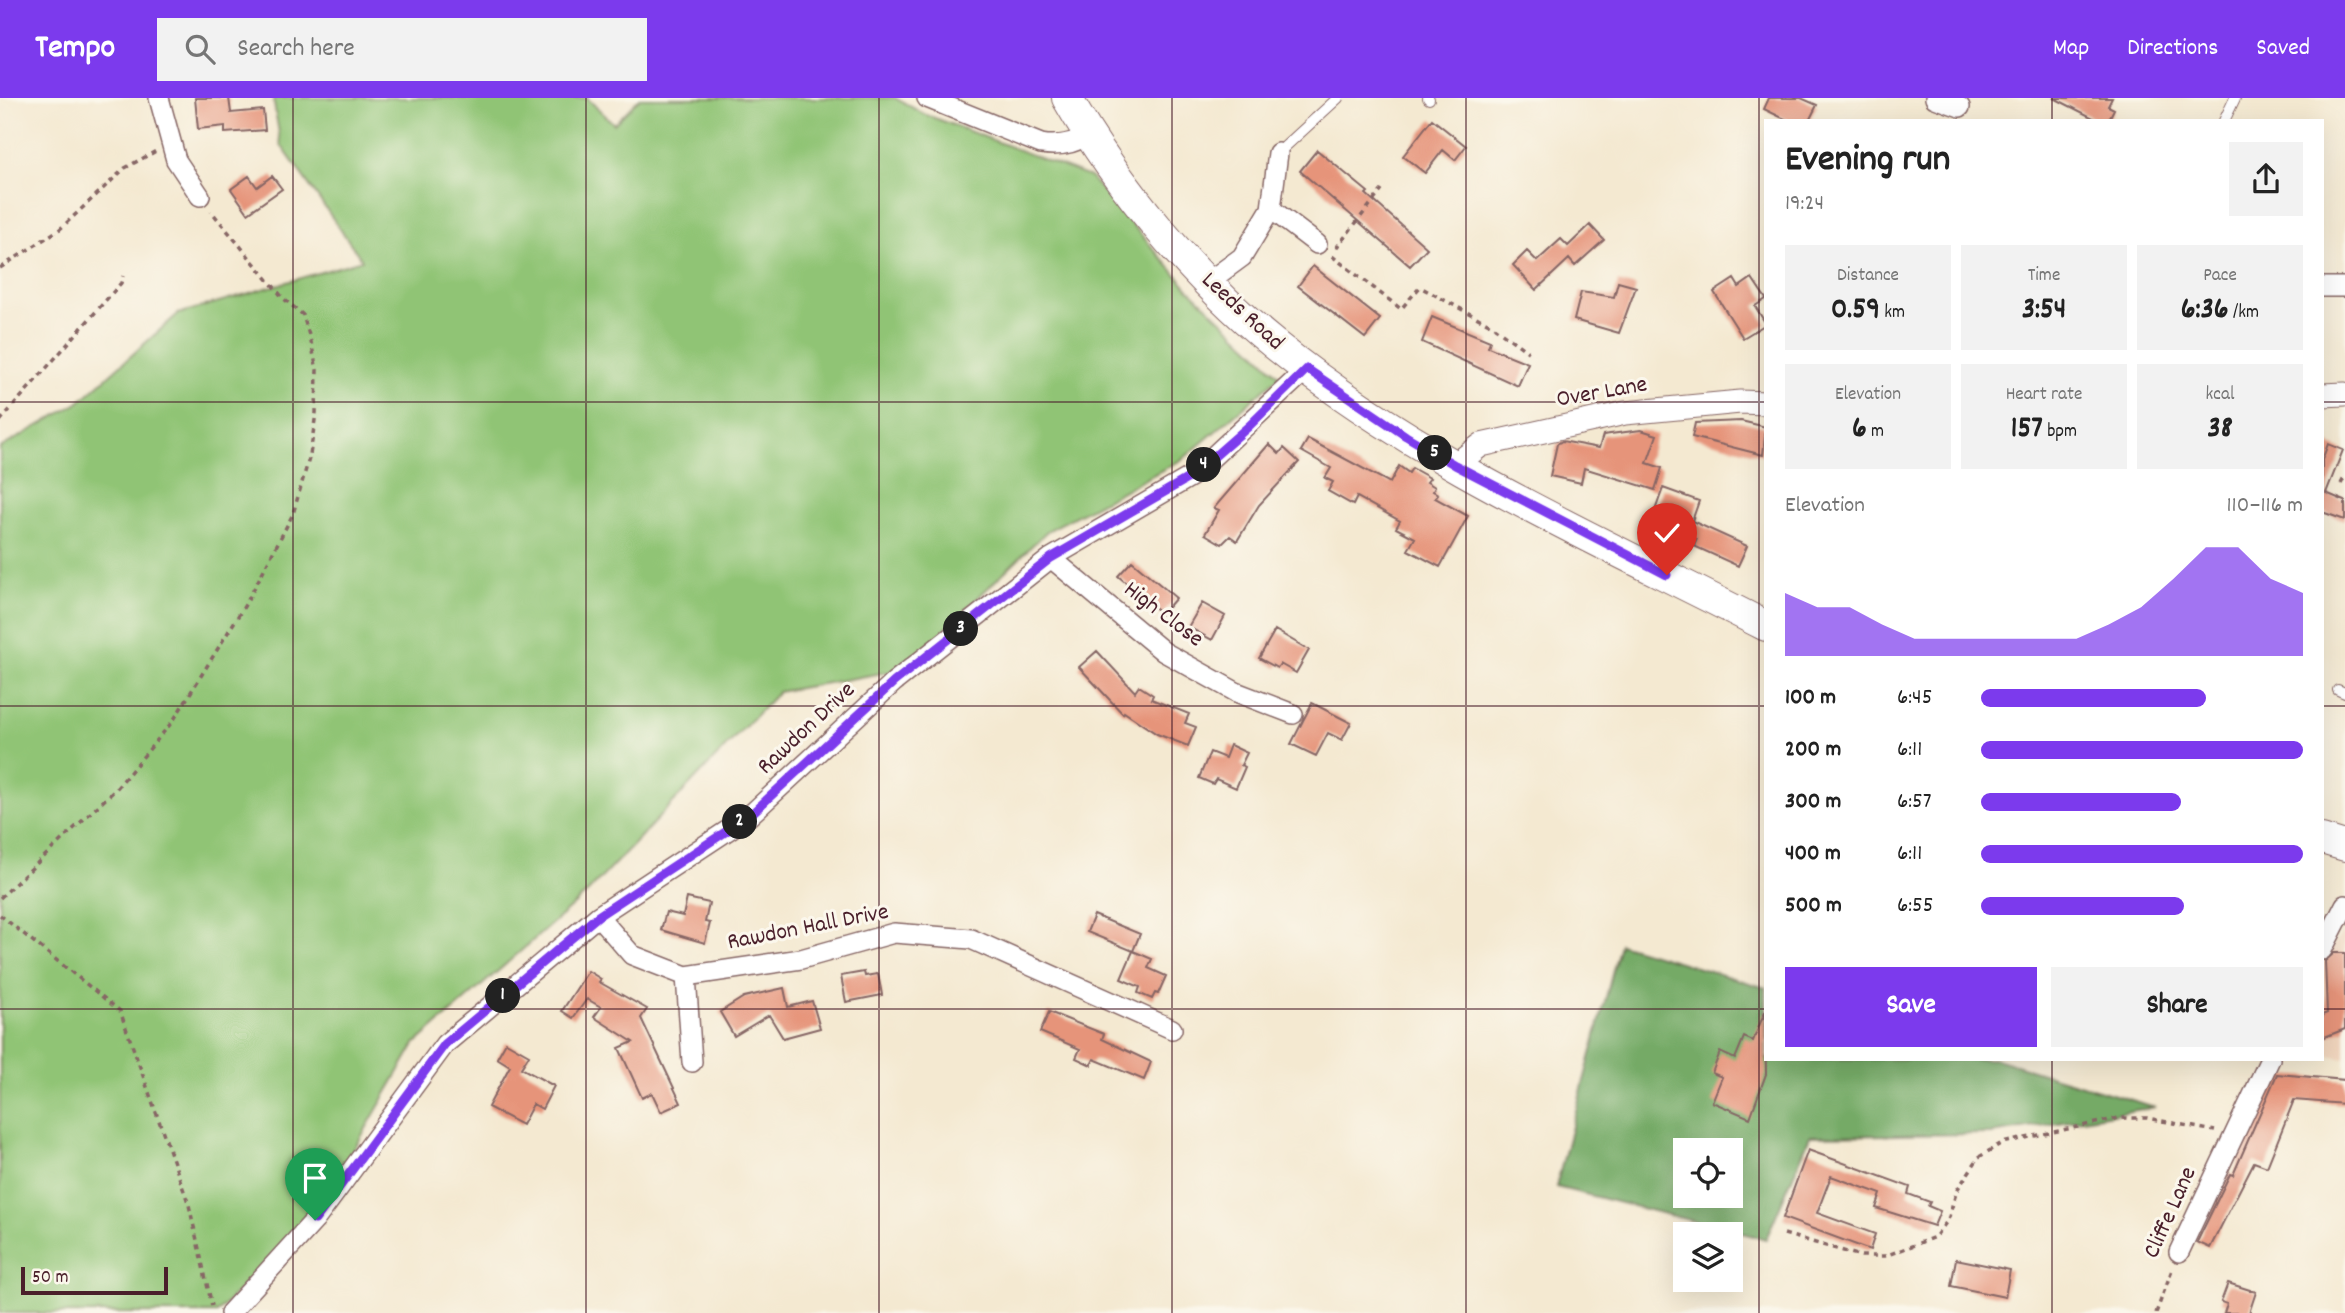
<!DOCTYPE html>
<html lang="en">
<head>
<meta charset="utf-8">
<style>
	body { margin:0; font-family:Dekko,sans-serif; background:#f2f2f2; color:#222; height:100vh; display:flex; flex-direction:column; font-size:26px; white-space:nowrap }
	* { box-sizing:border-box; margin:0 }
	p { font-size:23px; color:#767676 }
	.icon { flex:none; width:38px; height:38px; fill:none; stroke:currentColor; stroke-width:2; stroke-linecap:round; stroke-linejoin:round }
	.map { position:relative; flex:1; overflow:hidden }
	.drawer { position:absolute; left:1764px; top:21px; width:560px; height:942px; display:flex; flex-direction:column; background:#fff; border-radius:0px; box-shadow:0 7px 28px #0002 }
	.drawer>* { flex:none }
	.controls { position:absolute; left:1673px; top:1040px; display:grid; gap:14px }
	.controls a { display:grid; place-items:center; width:70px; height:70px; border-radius:0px; background:#fff; box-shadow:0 7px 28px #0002; font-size:35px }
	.scale { position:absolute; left:21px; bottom:18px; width:147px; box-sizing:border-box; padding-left:7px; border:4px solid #4a1f2b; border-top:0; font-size:19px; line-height:24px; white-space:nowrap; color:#4a1f2b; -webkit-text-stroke:5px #fbf7ec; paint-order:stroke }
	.pin { position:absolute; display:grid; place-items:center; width:60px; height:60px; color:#fff; margin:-72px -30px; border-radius:50% 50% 50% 0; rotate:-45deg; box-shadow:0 0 7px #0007 }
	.pin .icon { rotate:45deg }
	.km { position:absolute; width:35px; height:35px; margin:-18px; border-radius:50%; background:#222; color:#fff; font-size:19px; line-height:35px; text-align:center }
	.round { display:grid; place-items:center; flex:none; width:74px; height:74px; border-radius:0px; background:#f2f2f2 }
	.headline { display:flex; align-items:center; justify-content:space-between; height:119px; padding:0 21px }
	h1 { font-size:38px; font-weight:700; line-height:52px }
	.figures { display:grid; grid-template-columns:repeat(3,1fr); gap:10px; height:119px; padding:7px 21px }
	.figures div { display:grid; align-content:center; border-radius:0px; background:#f2f2f2; text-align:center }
	.figures b { font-size:30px; font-weight:700 }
	.figures small { font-size:19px; font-weight:400 }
	.figures p { font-size:19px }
	.chart { height:196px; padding:14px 21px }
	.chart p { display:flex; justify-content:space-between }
	.chart svg { width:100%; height:126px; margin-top:7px; fill:#7c3aed; opacity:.7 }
	.primary-button { display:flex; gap:14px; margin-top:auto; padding:14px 21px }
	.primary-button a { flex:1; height:80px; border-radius:0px; background:#7c3aed; color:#fff; font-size:28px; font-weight:700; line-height:80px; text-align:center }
	.primary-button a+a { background:#f2f2f2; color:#222 }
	ul { padding:0 21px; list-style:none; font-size:23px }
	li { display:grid; grid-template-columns:112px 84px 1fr; align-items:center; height:52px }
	li i { height:18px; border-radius:9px; background:#7c3aed }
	header { display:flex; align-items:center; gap:42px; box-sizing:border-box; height:98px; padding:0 35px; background:#7c3aed; color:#fff }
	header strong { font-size:33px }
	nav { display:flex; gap:38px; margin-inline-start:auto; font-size:24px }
	.search { width:490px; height:63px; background:#f2f2f2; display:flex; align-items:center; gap:18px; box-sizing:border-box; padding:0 24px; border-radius:0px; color:#767676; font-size:26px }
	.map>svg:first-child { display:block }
</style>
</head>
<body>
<header>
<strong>Tempo</strong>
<div class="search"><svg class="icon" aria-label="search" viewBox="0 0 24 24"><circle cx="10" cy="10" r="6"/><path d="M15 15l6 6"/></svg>Search here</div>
<nav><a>Map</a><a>Directions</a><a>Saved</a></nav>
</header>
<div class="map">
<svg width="2345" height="1215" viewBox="0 0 2345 1215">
	<rect width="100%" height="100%" fill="#fbf7ec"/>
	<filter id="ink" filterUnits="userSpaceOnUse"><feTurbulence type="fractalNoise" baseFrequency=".0143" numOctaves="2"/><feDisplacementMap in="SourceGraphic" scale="14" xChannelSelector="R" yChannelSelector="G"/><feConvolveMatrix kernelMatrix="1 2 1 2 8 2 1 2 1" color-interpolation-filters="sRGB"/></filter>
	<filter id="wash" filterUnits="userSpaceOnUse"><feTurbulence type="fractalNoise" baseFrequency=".00686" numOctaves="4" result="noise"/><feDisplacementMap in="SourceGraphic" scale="28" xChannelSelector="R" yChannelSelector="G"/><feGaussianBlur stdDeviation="1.57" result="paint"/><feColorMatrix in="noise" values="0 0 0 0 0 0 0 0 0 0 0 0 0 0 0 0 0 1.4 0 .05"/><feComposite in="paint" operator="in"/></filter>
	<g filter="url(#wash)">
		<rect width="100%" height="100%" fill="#f4e9d1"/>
		<path fill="#f1d5bd" d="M 2345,832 L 2345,960 L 2322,956 L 2322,862 Z"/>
		<path fill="#90c475" stroke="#6d7250" stroke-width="2" d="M 273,0 L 587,0 L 614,26 L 640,0 L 895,0 L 924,16 L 1090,79 L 1191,193 L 1280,278 L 1183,361 L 1047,433 L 904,571 L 778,594 L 588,794 L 415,946 L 324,1103 L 217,1215 L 0,1215 L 0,350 L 78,305 L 178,216 L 362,162 L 281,47 Z"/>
		<path fill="#74aa66" stroke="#5f6448" stroke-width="2" fill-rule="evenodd" d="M 1620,846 L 1766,890 L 1766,961 L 1996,961 L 2155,1009 L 1992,1036 L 1810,1038 L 1766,1141 L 1556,1089 ZM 1685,1052 L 1731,1052 L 1731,1097 L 1685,1097 Z"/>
		<g id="blocks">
			<path fill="#e6947a" d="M 195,0 L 229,0 L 231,15 L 263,12 L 265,32 L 225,35 L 225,28 L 198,31 Z
				M 1769,0 L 1801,0 L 1817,7 L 1809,23 L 1789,23 L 1764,11 Z
				M 2054,0 L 2112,0 L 2108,8 L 2114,11 L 2108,23 L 2099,23 Z
				M 1432,21 L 1466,48 L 1455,62 L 1443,52 L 1425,75 L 1403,58 Z
				M 1317,52 L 1368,94 L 1366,96 L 1427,150 L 1410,168 L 1300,73 Z
				M 249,78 L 257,89 L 272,78 L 282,91 L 248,115 L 231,91 Z
				M 1590,127 L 1604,142 L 1575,168 L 1569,161 L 1536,192 L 1513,167 L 1527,153 L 1537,163 L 1561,141 L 1568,148 Z
				M 1313,168 L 1380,221 L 1365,240 L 1298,188 Z
				M 1752,180 L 1766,201 L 1755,208 L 1766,226 L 1743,240 L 1714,194 L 1734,181 L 1739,189 Z
				M 1618,184 L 1636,189 L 1619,235 L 1574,222 L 1581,194 L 1614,199 Z
				M 1432,219 L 1490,243 L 1488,249 L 1528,265 L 1518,288 L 1422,244 Z
				M 1741,323 L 1766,329 L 1763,357 L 1692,339 L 1695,325 Z
				M 1641,332 L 1657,337 L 1647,365 L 1662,370 L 1655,392 L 1584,370 L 1581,385 L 1550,378 L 1557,346 L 1562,343 L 1599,350 L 1603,337 Z
				M 1308,341 L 1390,385 L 1399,368 L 1409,375 L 1412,370 L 1430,380 L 1427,384 L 1435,389 L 1433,393 L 1438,396 L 1435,400 L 1468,418 L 1440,469 L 1408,452 L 1415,440 L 1396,430 L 1400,423 L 1357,399 L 1353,407 L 1328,393 L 1333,384 L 1325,380 L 1331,370 L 1301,353 Z
				M 1269,346 L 1279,356 L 1284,350 L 1299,364 L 1259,407 L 1237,443 L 1230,438 L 1222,446 L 1205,436 L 1219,412 L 1214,410 Z
				M 2328,346 L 2343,352 L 2326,395 L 2345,403 L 2345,422 L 2322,414 L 2322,362 Z
				M 1663,390 L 1699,403 L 1692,423 L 1747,448 L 1738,468 L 1694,448 L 1697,441 L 1651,424 Z
				M 1132,463 L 1176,500 L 1162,516 L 1118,478 Z
				M 1202,505 L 1225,518 L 1212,542 L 1188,529 Z
				M 1275,532 L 1309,552 L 1296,575 L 1280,566 L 1277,570 L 1259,560 Z
				M 1097,553 L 1135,594 L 1139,588 L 1153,597 L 1151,601 L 1189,616 L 1185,625 L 1196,629 L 1188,648 L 1157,636 L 1124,614 L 1123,616 L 1079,569 Z
				M 1312,605 L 1351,625 L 1342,642 L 1328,635 L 1316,658 L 1291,646 Z
				M 1230,647 L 1247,655 L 1241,667 L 1245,669 L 1236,690 L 1216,681 L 1213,686 L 1199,680 L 1210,654 L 1225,660 Z
				M 687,800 L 709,805 L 705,824 L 710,825 L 705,845 L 661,832 L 666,814 L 683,818 Z
				M 1094,817 L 1140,836 L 1133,853 L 1087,834 Z
				M 1133,853 L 1152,861 L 1148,870 L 1166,878 L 1158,896 L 1155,895 L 1152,901 L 1138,895 L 1140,889 L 1121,881 Z
				M 2334,855 L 2345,855 L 2345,931 L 2322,940 L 2322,917 L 2327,915 L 2325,863 Z
				M 588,873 L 601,881 L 599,884 L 647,911 L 641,920 L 681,1005 L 661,1014 L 652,995 L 642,1000 L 619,950 L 633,944 L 594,919 L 601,909 L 587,901 L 573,920 L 562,913 Z
				M 864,874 L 865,878 L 878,876 L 882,897 L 846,904 L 841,878 Z
				M 784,890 L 788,909 L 812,903 L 820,930 L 783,940 L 769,917 L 734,938 L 720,914 L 744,899 Z
				M 1765,913 L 1766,976 L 1750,1020 L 1712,1004 L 1722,979 L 1712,975 L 1720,954 L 1735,961 L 1744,939 L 1753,943 Z
				M 1049,914 L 1104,936 L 1102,941 L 1151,964 L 1144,982 L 1094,961 L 1091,967 L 1076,960 L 1080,951 L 1040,934 Z
				M 506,944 L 529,957 L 521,970 L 554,988 L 542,1011 L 533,1006 L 522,1027 L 488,1009 L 510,968 L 497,960 Z
				M 2277,976 L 2345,982 L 2345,1006 L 2294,1002 L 2267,1069 L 2254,1064 L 2210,1150 L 2197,1144 L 2230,1076 L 2233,1077 Z
				M 1808,1052 L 1910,1089 L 1908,1096 L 1930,1104 L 1928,1108 L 1940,1113 L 1934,1128 L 1876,1110 L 1881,1096 L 1831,1078 L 1817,1115 L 1875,1136 L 1870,1152 L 1783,1120 Z
				M 1956,1161 L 2010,1172 L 2005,1199 L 1951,1188 Z
				M 2228,1185 L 2256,1194 L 2249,1215 L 2224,1215 L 2227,1206 L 2221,1204 Z"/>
		</g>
	</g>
	<g filter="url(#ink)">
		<use href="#blocks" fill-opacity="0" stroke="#866665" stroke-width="2"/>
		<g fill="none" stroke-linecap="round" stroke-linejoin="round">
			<defs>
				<path id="service" d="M 1428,0 L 1429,1
					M 2224,23 L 2235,0
					M 1278,55 L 1338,0
					M 2338,592 L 2345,595"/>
				<path id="minor" d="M 159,0 L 176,62 L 200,98
					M 927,0 L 1041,46 C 1059,49 1073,46 1088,37
					M 1935,0 L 1960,9
					M 1271,111 L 1317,146
					M 1208,184 L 1242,159 L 1271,111 L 1278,55
					M 2322,189 L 2345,189
					M 1051,460 L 1164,554 L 1236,594 L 1293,616
					M 598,818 L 632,857 L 686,878 L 801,861 L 894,835 L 971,841 L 1172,931
					M 2322,852 L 2345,807
					M 686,878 L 692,964
					M 2179,1154 L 2270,961
					M 230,1215 L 315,1122 L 445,946 L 598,818 L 748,719 L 894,584 L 1051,460 L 1192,378 L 1307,271"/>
				<path id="tertiary" d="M 2322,297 L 2345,296
					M 1455,367 L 1481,347 L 1625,315 L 1740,304 L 1766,305"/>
				<path id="primary" d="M 1067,0 C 1118,89 1194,181 1274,246 C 1421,365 1599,442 1766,528
					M 2322,741 L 2345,748"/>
			</defs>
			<use href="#service" stroke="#866665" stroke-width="12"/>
			<use href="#minor" stroke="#866665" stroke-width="22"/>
			<use href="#tertiary" stroke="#866665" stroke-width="25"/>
			<use href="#primary" stroke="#866665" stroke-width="32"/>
			<path stroke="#866665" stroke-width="3.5" stroke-dasharray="5 5" stroke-linecap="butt" d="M 1336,150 L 1382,92
				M 1332,158 L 1401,211 L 1420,189 L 1491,227 L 1528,254
				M 0,170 L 60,131 L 125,70 L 156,53
				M 0,323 L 121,185 L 123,178
				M 2341,386 L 2345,378
				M 0,800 L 116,691 L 173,623 L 248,502 L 293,416 L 310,357 L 316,315 L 317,272 L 311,244 L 303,217 L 284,201 L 211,113
				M 0,817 L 120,913 L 189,1107 L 212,1208
				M 1784,1136 L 1861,1158 L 1885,1158 L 1935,1139 L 1948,1122 L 1957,1092 L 1979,1059 L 2002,1045 L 2119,1020 L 2147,1020 L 2215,1033
				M 2156,1215 L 2173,1169"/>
			<use href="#service" stroke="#fff" stroke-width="10"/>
			<use href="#minor" stroke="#fff" stroke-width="19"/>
			<use href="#tertiary" stroke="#fff" stroke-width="23"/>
			<use href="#primary" stroke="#fff" stroke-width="30"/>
		</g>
	</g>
	<g fill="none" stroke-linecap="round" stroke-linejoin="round" filter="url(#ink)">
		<defs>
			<path id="route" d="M 315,1122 L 445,946 L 598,818 L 748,719 L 894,584 L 1051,460 L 1192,378 L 1249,328 L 1307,271 L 1406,338 L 1455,367 L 1667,477"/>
		</defs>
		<use href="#route" stroke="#fff" stroke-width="14"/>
		<use href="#route" stroke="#7c3aed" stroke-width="9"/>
	</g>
	<path fill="none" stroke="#4a1f2b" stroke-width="2" stroke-opacity="0.55" d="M 293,0 L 293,1215M 586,0 L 586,1215M 879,0 L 879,1215M 1172,0 L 1172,1215M 1466,0 L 1466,1215M 1759,0 L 1759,1215M 2052,0 L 2052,23M 0,304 L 1766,304M 2322,304 L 2345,304M 0,608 L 1766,608M 2322,608 L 2345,608M 0,911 L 1766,911M 2322,911 L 2345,911M 2052,961 L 2052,1215"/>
	<g text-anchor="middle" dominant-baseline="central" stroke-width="6" stroke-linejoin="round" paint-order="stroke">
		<g font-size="24" fill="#4a1f2b" stroke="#fbf7ec">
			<text transform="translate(1242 214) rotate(43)">Leeds Road</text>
			<text transform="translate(1602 295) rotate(-10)">Over Lane</text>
			<text transform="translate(1163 517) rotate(37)">High Close</text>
			<text transform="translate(807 631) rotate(-43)">Rawdon Drive</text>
			<text transform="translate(808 830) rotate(-11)">Rawdon Hall Drive</text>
			<text transform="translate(2171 1115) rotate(-66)">Cliffe Lane</text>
		</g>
	</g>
</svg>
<div class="controls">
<a><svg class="icon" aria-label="locate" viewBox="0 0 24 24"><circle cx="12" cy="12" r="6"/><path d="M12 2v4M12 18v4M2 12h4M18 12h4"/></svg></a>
<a><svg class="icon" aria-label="layers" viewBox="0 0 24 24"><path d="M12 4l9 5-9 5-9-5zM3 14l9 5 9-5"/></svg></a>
</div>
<div class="scale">50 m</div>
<div class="pin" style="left:315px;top:1122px;background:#1e9e55"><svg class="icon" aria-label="arrive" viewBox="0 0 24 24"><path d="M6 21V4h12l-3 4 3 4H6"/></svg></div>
<div class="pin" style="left:1667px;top:477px;background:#d93025"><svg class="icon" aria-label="check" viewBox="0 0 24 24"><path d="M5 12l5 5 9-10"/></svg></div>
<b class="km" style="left:503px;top:898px">1</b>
<b class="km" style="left:740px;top:724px">2</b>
<b class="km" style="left:961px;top:531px">3</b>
<b class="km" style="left:1204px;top:367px">4</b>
<b class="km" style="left:1435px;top:355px">5</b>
<section class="drawer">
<div class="headline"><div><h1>Evening run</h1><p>19:24</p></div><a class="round"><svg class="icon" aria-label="share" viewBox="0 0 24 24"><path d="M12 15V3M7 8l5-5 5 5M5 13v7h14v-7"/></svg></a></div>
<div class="figures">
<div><p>Distance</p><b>0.59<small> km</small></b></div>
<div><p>Time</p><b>3:54</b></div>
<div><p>Pace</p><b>6:36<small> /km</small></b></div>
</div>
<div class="figures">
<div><p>Elevation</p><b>6<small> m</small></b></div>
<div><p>Heart rate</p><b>157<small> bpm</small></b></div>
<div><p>kcal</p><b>38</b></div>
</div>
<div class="chart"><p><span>Elevation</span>110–116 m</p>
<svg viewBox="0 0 160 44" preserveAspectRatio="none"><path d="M0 44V22L10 27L20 27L30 33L40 38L50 38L60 38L70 38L80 38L90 38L100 33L110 27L120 17L130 6L140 6L150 17L160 22V44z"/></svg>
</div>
<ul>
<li><b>100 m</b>6:45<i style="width:70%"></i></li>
<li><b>200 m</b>6:11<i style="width:100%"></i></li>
<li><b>300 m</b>6:57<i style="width:62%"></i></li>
<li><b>400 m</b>6:11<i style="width:100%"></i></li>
<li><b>500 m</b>6:55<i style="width:63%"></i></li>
</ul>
<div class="primary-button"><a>Save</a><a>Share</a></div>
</section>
</div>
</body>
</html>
